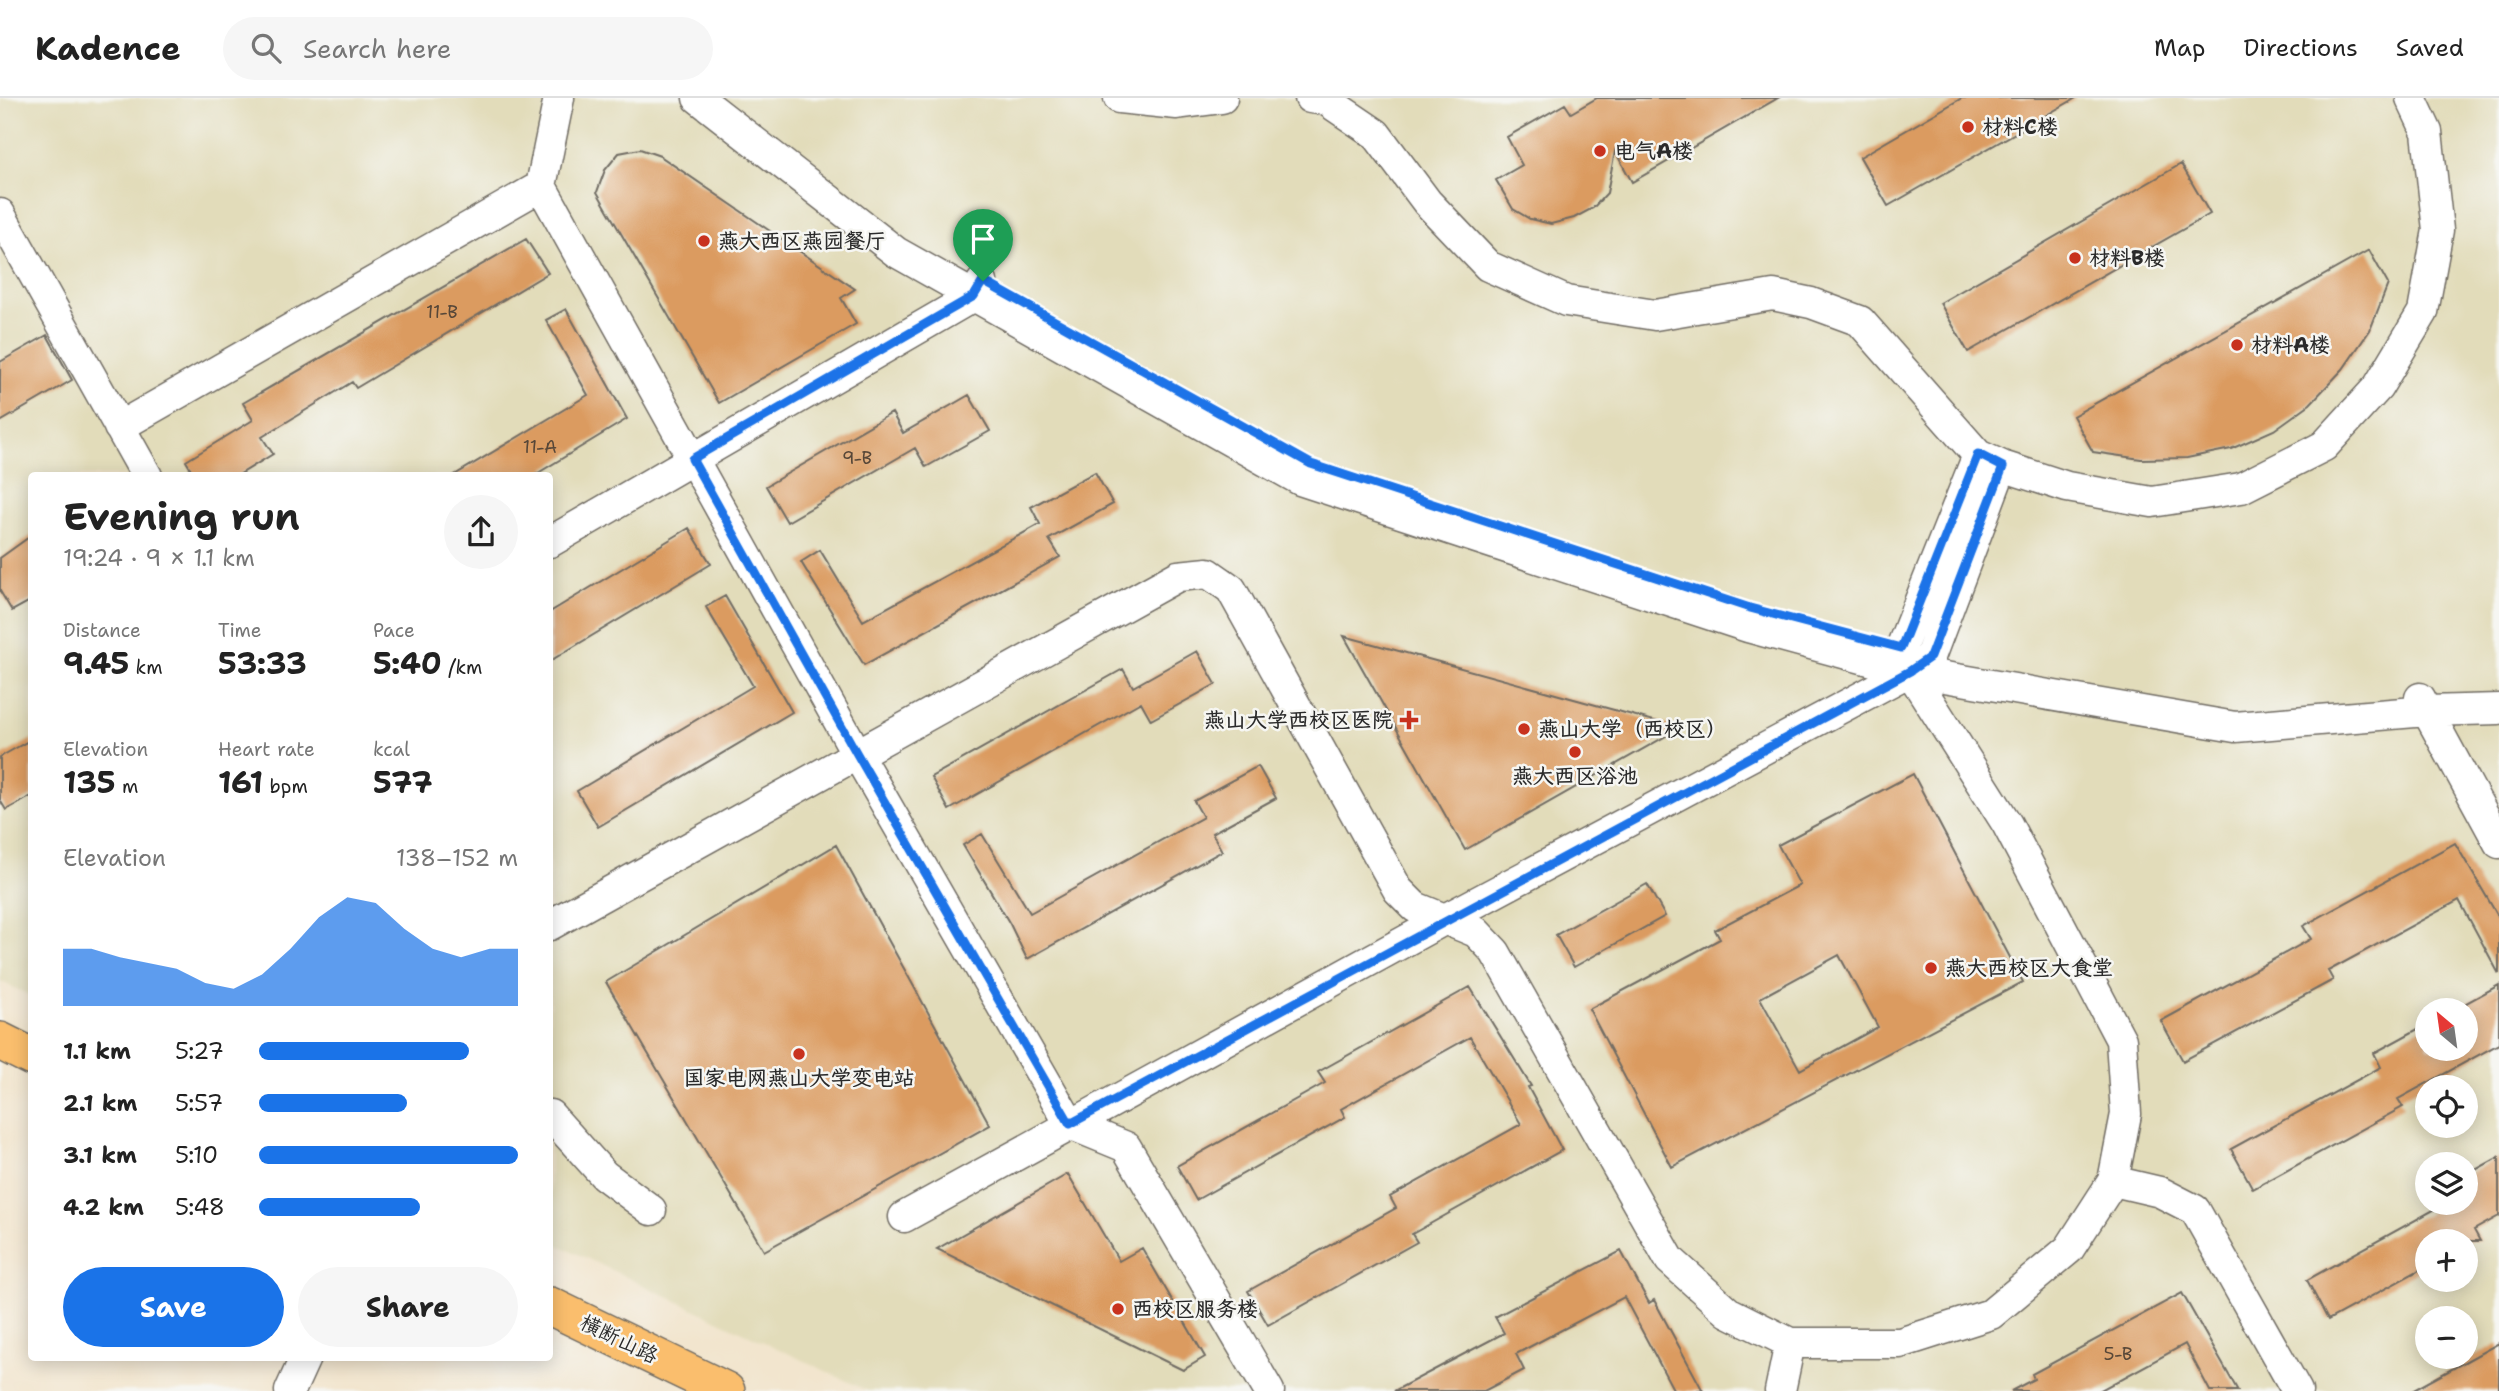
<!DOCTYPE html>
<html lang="en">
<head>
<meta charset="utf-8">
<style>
	body { margin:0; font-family:"Shantell Sans","LXGW WenKai TC",sans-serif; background:#f6f6f6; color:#222; height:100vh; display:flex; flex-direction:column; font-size:26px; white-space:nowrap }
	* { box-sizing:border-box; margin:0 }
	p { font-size:23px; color:#767676 }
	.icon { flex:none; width:38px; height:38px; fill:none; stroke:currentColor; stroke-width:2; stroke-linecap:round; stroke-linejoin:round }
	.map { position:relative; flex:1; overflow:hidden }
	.side { position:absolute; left:28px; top:374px; width:525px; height:889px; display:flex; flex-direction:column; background:#fff; border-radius:7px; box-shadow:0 4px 18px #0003 }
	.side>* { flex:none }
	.needle { width:46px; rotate:331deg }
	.fabs { position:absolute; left:2415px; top:900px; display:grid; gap:14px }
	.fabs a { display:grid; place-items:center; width:63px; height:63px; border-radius:50%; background:#fff; box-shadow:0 4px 18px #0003; font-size:35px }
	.pin { position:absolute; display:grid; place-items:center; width:60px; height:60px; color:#fff; margin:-72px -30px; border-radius:50% 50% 50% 0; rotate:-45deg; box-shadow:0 0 7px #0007 }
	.pin .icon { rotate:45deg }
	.round { display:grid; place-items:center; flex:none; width:74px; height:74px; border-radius:37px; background:#f6f6f6 }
	.summary { display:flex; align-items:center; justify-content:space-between; height:119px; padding:0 35px }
	h1 { font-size:38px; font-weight:700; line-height:52px }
	.figures { display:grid; grid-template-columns:repeat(3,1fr); gap:10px; height:119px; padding:7px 35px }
	.figures div { display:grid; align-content:center }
	.figures b { font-size:30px; font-weight:700 }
	.figures small { font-size:19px; font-weight:400 }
	.figures p { font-size:19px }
	.chart { height:196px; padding:14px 35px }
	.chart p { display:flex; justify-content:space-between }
	.chart svg { width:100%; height:126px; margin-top:7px; fill:#1a73e8; opacity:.7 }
	.primary-button { display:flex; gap:14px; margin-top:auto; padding:14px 35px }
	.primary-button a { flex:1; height:80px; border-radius:42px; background:#1a73e8; color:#fff; font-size:28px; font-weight:700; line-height:80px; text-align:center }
	.primary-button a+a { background:#f6f6f6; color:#222 }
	ul { padding:0 35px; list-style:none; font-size:23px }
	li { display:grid; grid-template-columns:112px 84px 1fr; align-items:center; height:52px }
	li i { height:18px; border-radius:9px; background:#1a73e8 }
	header { display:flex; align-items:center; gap:42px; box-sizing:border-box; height:98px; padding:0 35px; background:#fff; border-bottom:2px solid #e0e0e0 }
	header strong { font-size:33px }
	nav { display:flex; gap:38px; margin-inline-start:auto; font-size:24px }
	.search { width:490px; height:63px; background:#f6f6f6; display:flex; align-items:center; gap:18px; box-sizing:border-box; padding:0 24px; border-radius:38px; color:#767676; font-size:26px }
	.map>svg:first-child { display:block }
</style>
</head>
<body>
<header>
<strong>Kadence</strong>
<div class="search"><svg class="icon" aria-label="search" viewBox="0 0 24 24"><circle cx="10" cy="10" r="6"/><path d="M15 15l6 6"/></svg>Search here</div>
<nav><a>Map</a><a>Directions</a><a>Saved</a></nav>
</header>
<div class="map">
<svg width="2499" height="1293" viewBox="0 0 2499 1293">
	<rect width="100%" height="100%" fill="#f6f6f2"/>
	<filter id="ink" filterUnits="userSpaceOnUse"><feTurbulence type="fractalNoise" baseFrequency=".0143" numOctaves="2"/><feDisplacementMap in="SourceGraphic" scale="14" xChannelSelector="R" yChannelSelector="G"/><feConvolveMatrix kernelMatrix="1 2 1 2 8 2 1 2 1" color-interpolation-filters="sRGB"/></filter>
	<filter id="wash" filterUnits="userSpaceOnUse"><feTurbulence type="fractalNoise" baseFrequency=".00686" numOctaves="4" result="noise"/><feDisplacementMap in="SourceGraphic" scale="28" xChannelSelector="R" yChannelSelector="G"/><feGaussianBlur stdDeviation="1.57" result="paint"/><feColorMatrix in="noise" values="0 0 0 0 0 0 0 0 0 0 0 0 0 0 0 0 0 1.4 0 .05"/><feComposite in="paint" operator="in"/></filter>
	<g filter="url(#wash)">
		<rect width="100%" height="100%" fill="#f2e5ce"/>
		<path fill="#e2dcba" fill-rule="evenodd" d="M 0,0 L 2499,0 L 2499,1293 L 868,1293 L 550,1143 L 550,378 L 32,378 L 31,898 L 0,883 ZM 2427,912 L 2466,912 L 2466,950 L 2427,950 ZM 2427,989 L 2466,989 L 2466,1027 L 2427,1027 ZM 2427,1066 L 2466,1066 L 2466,1104 L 2427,1104 ZM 2427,1143 L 2466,1143 L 2466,1181 L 2427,1181 ZM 2427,1220 L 2466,1220 L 2466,1258 L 2427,1258 Z"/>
		<g id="blocks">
			<path fill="#db9b60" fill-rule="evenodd" d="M 1597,0 L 1778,0 L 1632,84 L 1615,53 L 1607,95 L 1593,110 L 1574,120 L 1551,126 L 1530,121 L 1513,111 L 1496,82 L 1522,67 L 1507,39 L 1565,6 L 1571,15 Z
				M 1962,0 L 2076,0 L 1888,108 L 1860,59 Z
				M 640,51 L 660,58 L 855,191 L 841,200 L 856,226 L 719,305 L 597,94 L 605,72 L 619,55 Z
				M 2181,66 L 2210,116 L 1968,254 L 1940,205 Z
				M 526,141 L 548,175 L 356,290 L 352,284 L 262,339 L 273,356 L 237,378 L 195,378 L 186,363 L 253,322 L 243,305 Z
				M 2369,152 L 2388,186 L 2370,232 L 2343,271 L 2310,306 L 2274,332 L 2231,351 L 2187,360 L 2141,361 L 2093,354 L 2073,318 Z
				M 566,211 L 627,321 L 533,378 L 453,378 L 588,297 L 546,222 Z
				M 47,237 L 72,282 L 0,324 L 0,264 Z
				M 969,297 L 990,333 L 926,369 L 915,350 L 787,424 L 766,388 L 892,315 L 903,335 Z
				M 1095,374 L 1113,406 L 1049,441 L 1060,459 L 864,567 L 801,464 L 820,452 L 863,523 L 1040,426 L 1031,409 Z
				M 689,430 L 711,466 L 550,563 L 550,514 Z
				M 32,437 L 32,502 L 12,513 L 0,493 L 0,460 Z
				M 725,498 L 792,614 L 598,729 L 577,693 L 753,588 L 706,509 Z
				M 1344,538 L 1680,630 L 1465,752 Z
				M 1197,553 L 1216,586 L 1151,622 L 1141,604 L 949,712 L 931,679 L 1123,571 L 1133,589 Z
				M 32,641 L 32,698 L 6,712 L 0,702 L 0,659 Z
				M 1258,668 L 1276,700 L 1212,735 L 1222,753 L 1027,861 L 1010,826 L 963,747 L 982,736 L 1030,815 L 1203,719 L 1194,703 Z
				M 1913,676 L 2023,884 L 1672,1069 L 1589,911 L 1720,841 L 1715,832 L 1800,787 L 1778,747 ZM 1839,857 L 1878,929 L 1800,972 L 1760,900 Z
				M 2455,745 L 2499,820 L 2499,876 L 2459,802 L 2328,873 L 2333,882 L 2183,963 L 2161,923 L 2311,841 L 2303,828 Z
				M 836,747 L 990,1027 L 764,1153 L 606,884 Z
				M 1647,786 L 1665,818 L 1574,869 L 1556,837 Z
				M 2499,887 L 2499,946 L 2398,1001 L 2403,1009 L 2253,1091 L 2231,1051 L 2381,969 L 2374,955 L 2427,926 L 2427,950 L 2466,950 L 2466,905 Z
				M 1470,889 L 1531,988 L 1528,989 L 1562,1052 L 1412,1136 L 1417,1144 L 1268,1227 L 1248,1193 L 1396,1110 L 1390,1099 L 1521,1026 L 1470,939 L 1341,1011 L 1345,1019 L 1196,1102 L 1177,1068 L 1325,985 L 1318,974 Z
				M 2499,1059 L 2499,1118 L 2474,1132 L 2480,1143 L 2427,1143 L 2427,1168 L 2328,1222 L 2307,1182 L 2448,1104 L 2466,1104 L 2466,1077 Z
				M 1068,1076 L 1119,1163 L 1142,1150 L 1205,1259 L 1183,1272 L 937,1151 Z
				M 1621,1153 L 1649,1205 L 1654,1202 L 1703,1293 L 1674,1293 L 1624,1199 L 1516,1256 L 1524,1272 L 1484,1293 L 1394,1293 L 1504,1235 L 1495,1219 Z
				M 2182,1195 L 2238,1293 L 2210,1293 L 2185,1246 L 2099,1293 L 2011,1293 L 2034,1281 L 2032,1276 Z
				M 2499,1245 L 2499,1293 L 2412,1293 Z"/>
		</g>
	</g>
	<g filter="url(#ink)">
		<use href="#blocks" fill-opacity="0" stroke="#716c64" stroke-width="2"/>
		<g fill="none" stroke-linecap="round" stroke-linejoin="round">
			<defs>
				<path id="minor" d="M 698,0 L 896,154 L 1300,382 L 1748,529 L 1910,573 L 2235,629 L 2427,613 L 2499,611
					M 1119,0 L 1177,6 L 1222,0
					M 1310,0 L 1326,2 L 1376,36 L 1427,104 L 1488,168 L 1566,203 L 1655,217 L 1773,197 L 1811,205 L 1860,223 L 1978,357 L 2002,368 L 2067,389 L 2152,404 L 2241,390 L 2324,348 L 2378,289 L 2423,214 L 2438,132 L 2427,34 L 2411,0
					M 541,88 L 857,656 L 1070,1026 L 1126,1049 L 1269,1293
					M 0,116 L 147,378
					M 119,329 L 541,88 L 559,0
					M 550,444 L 974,198 L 982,184
					M 2420,600 L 2499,745
					M 550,827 L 1178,478 L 1208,475 L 1231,491 L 1398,792 L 1415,809 L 1476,834 L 1495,854 L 1670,1162 L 1728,1214 L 1790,1245 L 1900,1245 L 1991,1216 L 2069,1151 L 2113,1083 L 2126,1016 L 2121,942 L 2007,726 L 1910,573 L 1901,550 L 1978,357
					M 550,1017 L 604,1077 L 651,1112
					M 2113,1083 L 2160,1094 L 2195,1112 L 2297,1293
					M 904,1119 L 1447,820 L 1910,573 L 1930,559 L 2002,368
					M 290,1293 L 305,1260
					M 1780,1293 L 1790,1245"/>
				<path id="major" d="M 0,943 L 32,959
					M 550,1208 L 726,1293"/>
			</defs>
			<use href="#minor" stroke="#716c64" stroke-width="33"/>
			<use href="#major" stroke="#716c64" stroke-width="40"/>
			<use href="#minor" stroke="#fff" stroke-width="30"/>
			<use href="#major" stroke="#fabe6d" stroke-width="37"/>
		</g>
	</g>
	<g fill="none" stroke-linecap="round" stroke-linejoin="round" filter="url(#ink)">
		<defs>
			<path id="route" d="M 983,183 L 1311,366 L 1750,510 L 1901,550 L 1978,356 L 2003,369 L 1930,559 L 1910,573 L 1070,1026 L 857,656 L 692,361 L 974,198 Z"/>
		</defs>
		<use href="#route" stroke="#fff" stroke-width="14"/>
		<use href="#route" stroke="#1a73e8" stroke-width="9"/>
	</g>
	<g fill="#c8321e" stroke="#f6f6f2" stroke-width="2.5">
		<circle cx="1968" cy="29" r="7"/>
		<circle cx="1600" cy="53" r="7"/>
		<circle cx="704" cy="143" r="7"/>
		<circle cx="2075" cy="160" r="7"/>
		<circle cx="2237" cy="247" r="7"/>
		<path d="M1405.5 611.5h7v7h7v7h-7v7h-7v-7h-7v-7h7z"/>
		<circle cx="1524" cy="631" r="7"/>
		<circle cx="1575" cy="654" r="7"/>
		<circle cx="1931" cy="870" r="7"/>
		<circle cx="799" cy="956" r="7"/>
		<circle cx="1118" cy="1211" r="7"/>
	</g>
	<g text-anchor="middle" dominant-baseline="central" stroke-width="5" stroke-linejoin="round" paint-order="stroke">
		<g font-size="18" fill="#574738">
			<text x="442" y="214">11-B</text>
			<text x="540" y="349">11-A</text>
			<text x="857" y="360">9-B</text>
			<text x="2118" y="1256">5-B</text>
		</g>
		<g font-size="21" font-weight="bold" fill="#2b2b2b" stroke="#f6f6f2" text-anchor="start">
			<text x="1982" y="29">材料C楼</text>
			<text x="1614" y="53">电气A楼</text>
			<text x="718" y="143">燕大西区燕园餐厅</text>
			<text x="2089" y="160">材料B楼</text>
			<text x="2251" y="247">材料A楼</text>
			<text x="1393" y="622" text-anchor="end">燕山大学西校区医院</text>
			<text x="1538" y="631">燕山大学（西校区）</text>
			<text x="1575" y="678" text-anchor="middle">燕大西区浴池</text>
			<text x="1945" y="870">燕大西校区大食堂</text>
			<text x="799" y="980" text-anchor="middle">国家电网燕山大学变电站</text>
			<text x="1132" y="1211">西校区服务楼</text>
		</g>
		<g font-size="21" fill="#2b2b2b" stroke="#f6f6f2">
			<text transform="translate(619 1241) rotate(26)">横断山路</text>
		</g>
	</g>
</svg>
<div class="fabs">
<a><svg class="needle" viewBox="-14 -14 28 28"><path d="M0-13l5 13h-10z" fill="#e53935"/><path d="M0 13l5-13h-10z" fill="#767676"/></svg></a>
<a><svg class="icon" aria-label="locate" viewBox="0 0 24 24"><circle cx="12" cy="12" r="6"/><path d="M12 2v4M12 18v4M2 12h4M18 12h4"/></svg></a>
<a><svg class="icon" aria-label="layers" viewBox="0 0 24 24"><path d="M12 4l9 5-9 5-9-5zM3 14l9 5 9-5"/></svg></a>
<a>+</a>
<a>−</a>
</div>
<div class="pin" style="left:983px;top:183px;background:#1e9e55"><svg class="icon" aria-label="arrive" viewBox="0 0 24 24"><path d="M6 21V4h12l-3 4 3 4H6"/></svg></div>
<section class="side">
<div class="summary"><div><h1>Evening run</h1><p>19:24 · 9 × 1.1 km</p></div><a class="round"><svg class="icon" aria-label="share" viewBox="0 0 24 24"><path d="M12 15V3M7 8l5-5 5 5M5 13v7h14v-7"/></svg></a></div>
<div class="figures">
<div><p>Distance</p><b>9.45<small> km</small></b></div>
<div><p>Time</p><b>53:33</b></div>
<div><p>Pace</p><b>5:40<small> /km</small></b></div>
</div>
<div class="figures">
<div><p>Elevation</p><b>135<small> m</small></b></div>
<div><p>Heart rate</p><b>161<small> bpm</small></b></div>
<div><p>kcal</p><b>577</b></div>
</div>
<div class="chart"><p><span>Elevation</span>138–152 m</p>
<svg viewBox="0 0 160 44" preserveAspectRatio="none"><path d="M0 44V24L10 24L20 27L30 29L40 31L50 36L60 38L70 33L80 24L90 13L100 6L110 8L120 17L130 24L140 27L150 24L160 24V44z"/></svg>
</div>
<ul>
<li><b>1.1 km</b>5:27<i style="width:81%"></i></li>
<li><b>2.1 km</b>5:57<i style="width:57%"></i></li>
<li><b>3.1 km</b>5:10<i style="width:100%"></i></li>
<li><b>4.2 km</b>5:48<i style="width:62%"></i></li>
</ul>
<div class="primary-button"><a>Save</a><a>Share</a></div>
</section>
</div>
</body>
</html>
